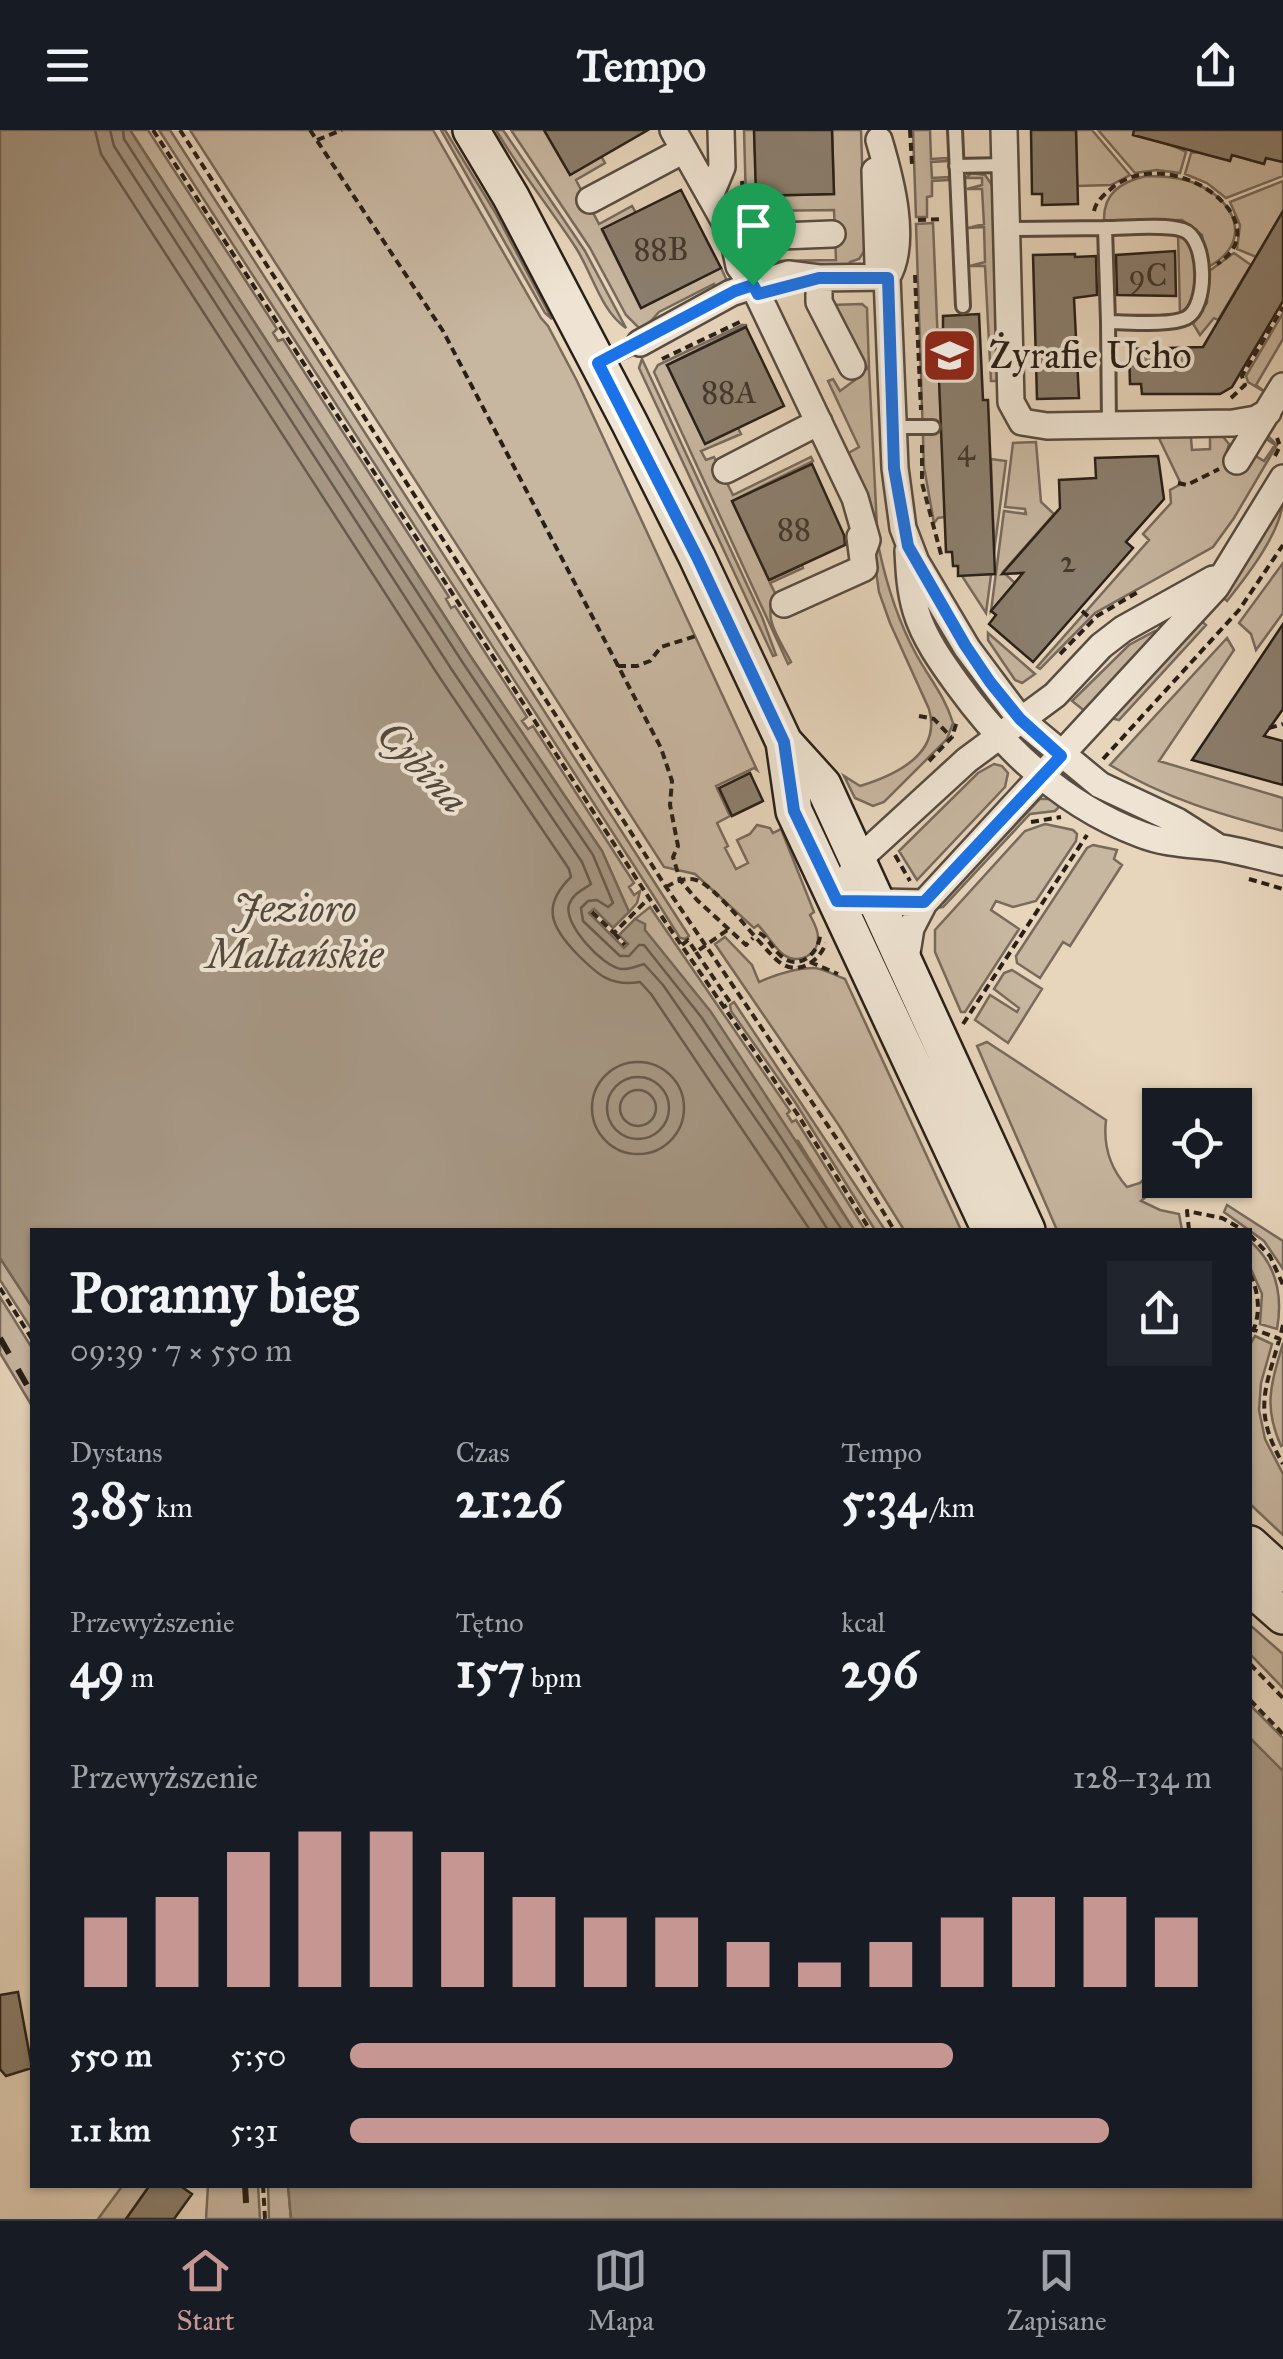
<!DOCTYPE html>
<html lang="pl">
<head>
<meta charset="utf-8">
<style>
	body { margin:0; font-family:"IM FELL Great Primer",serif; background:#20242c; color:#f1f3f6; height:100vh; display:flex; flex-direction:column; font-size:38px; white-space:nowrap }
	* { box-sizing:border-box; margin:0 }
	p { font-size:32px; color:#9ea1a6 }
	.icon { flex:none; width:55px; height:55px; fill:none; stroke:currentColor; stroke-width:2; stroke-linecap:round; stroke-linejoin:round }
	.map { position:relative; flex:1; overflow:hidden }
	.sheet { position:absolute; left:30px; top:1098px; width:1222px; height:960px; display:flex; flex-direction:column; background:#171b24; border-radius:0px; box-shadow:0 2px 8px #0004 }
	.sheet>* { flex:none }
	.controls { position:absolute; left:1142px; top:958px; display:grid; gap:20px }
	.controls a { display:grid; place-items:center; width:110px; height:110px; border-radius:0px; background:#171b24; box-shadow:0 2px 8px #0004; font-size:50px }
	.pin { position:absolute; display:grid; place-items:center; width:85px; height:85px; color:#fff; margin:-102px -42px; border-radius:50% 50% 50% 0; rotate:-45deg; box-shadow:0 0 10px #0007 }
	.pin .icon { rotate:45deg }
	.round { display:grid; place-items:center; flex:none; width:105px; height:105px; border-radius:0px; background:#20242c }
	.summary { display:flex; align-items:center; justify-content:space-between; height:170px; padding:0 40px }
	h1 { font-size:55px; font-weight:700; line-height:75px }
	.metrics { display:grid; grid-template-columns:repeat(3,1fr); gap:15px; height:170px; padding:10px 40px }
	.metrics div { display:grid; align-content:center }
	.metrics b { font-size:50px; font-weight:700 }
	.metrics small { font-size:28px; font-weight:400 }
	.metrics p { font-size:28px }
	.chart { height:280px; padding:20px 40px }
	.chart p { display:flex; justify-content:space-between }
	.chart svg { width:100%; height:180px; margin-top:10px; stroke:#c59692; stroke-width:6 }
	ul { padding:0 40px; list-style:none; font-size:32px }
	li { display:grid; grid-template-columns:160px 120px 1fr; align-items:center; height:75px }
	li i { height:25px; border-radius:12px; background:#c59692 }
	header { display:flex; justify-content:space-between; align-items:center; height:130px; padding:0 40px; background:#171b24; font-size:45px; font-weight:700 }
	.tabs { display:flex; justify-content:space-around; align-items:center; height:140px; border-top:2px solid #363941; background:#171b24; font-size:28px; color:#9ea1a6 }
	.tabs a { display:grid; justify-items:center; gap:5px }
	.tabs .on { color:#c59692 }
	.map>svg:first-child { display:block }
</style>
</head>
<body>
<header><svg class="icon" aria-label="menu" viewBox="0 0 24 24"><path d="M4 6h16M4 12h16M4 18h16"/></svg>Tempo<svg class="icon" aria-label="share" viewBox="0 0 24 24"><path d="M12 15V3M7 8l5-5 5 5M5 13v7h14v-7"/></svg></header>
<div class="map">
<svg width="1283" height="2089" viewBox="0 0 1283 2089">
	<rect width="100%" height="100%" fill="#e7d5bc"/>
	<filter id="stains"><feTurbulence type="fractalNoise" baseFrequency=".002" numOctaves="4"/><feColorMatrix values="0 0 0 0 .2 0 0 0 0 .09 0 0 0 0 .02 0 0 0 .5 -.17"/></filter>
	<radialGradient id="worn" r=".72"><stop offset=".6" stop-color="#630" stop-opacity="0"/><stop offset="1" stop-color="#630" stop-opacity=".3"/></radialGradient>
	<path fill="#c7b6a0" stroke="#786a5c" stroke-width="2.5" d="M 130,0 L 148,0 L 277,199 L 273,203 L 278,211 L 283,209 L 449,467 L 446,469 L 451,478 L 455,476 L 527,587 L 522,591 L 528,599 L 533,596 L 634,753 L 629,757 L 634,765 L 640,761 L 637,773 L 629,782 L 602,721 L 471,527 Z
		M 159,0 L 170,0 L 689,806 L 685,809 L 680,808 L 653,765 Z
		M 190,0 L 433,0 L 541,188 L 548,196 L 577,251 L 757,640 L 754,638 L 716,656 L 730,686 L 717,693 L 728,716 L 725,718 L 736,739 L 748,733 L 737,710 L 750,704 L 757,695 L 770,698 L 773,703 L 781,699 L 814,782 L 810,785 C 813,791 818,799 818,807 C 819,825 798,835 784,825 C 774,818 767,804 758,795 L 754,798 L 695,744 L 664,737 Z
		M 441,0 L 445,0 L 495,82 L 552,189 L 545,183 Z
		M 496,0 L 503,0 L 585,121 L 626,198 C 601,181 592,143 576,118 C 550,78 520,41 496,0 Z
		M 511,0 L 544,0 L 570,44 L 601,26 L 605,33 L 576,50 L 599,94 L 632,76 L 636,83 L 602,100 L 641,178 L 721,138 L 728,153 L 718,161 L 714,154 L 659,182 L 642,201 L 626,185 L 590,118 Z
		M 744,0 L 754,0 L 757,66 L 834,64 L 832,0 L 861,0 L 865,120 L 859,129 L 850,132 L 850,138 L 769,138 L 761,116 L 770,116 L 771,131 L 836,130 L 834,80 L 756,81 L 755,97 L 746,72 Z
		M 913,0 L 930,0 L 931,29 L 947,28 L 947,31 L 931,32 L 932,48 L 948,47 L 948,50 L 932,51 L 932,66 L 927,67 L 927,87 L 916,87 Z
		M 1076,0 L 1092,0 L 1130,45 L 1111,55 L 1077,56 Z
		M 1098,0 L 1138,0 C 1153,13 1171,13 1186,22 L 1180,43 L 1157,40 L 1135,43 Z
		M 1197,22 L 1230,31 L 1232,25 L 1264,34 L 1266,28 L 1283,32 L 1283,46 L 1226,68 L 1207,53 L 1185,44 L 1191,23 Z
		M 971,43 L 985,45 L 992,55 L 998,251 L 991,251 L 985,136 L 970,136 L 985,132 L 984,97 L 968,98 L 984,94 L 982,59 L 967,59 L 982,55 L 982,48 L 966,48 Z
		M 1146,46 C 1163,46 1179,47 1194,53 C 1236,69 1254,113 1208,137 L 1202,105 L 1182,90 L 1104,91 C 1103,63 1121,52 1146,46 Z
		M 1283,51 L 1283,81 L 1256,127 L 1237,119 L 1240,95 L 1230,72 Z
		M 933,93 L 945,387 L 938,388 L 934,393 L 924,337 L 916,94 Z
		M 1178,104 C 1201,117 1203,169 1180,183 Z
		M 1234,123 L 1251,135 L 1218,190 L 1214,188 L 1200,205 L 1192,192 L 1207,173 L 1208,142 Z
		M 862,174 L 867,178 L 869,237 L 860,237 L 830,175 Z
		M 1283,183 L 1283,209 L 1256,255 L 1268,264 L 1248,252 L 1246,246 Z
		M 742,195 L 747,195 L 667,235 L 738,298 L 741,304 L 701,321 L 706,330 L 714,327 L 733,365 L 811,327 L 813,331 L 732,371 L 769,450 L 802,435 L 803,438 L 770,453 L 777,467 C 759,484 782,513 791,532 L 788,534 L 654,242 L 658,235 Z
		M 642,229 L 762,487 L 776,525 L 773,526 L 639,238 Z
		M 861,239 L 869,239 L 878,417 L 873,418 L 845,325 L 859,317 L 828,251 L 833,249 L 840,261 L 855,250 L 853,243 Z
		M 1155,300 L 1181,300 L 1191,308 L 1192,320 L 1210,319 L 1210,307 L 1219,302 L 1229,314 L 1225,328 L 1254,325 L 1264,331 L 1275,315 L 1265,308 L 1267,305 L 1277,315 L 1234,388 L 1213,417 L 1095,483 L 1040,539 L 1037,537 L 1149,410 L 1143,404 L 1171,373 L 1170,360 L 1181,354 Z
		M 1036,312 L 1041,372 L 1054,384 L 1003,442 L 1015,453 L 991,481 L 1004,381 L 1026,384 L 1025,379 L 1005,377 L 1013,313 Z
		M 991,329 L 1006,331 L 986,483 L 962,446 L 994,419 Z
		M 1283,368 C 1283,400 1247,446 1227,471 L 1221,466 Z
		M 879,419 C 887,456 898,491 916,524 C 929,548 945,566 953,593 L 947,609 L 884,672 L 873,676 L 855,668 L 844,646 L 860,656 C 896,645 942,624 929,579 L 890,493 L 879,462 L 873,420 Z
		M 1283,433 L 1283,483 L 1256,520 L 1251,504 L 1239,493 Z
		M 1200,490 L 1206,495 L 1119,590 L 1111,588 Z
		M 1155,501 L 1158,503 L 1086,582 L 1072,571 L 1129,515 Z
		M 988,503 L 1035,544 L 1022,553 L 1015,550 L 988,510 Z
		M 1227,508 L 1234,520 L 1159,631 L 1283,668 L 1283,701 C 1222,685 1164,668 1110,635 Z
		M 994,634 L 1002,636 L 1008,643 L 1005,657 L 917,750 L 899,721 L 978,643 Z
		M 1040,669 L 1051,669 L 1062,674 L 1055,681 L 1030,684 L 943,777 L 936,778 Z
		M 1045,694 L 1073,700 L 1077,704 L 1076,711 L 1036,771 L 1013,777 L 996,771 L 991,780 L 1019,799 L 965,882 L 961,882 L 935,822 L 935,800 L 1025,701 Z
		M 1093,715 L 1117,720 L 1114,729 L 1122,735 L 1070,816 L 1063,812 L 1040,848 L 1017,833 L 1016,826 L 1087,718 Z
		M 650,777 L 790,981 L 787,984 L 792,992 L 796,990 L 865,1100 L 854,1100 L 798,1011 L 788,1010 L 642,810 L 645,795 L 635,789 Z
		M 725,807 L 752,835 L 759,852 C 775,845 797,838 814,838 C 823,838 836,846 845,849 L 961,1100 L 904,1100 L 838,994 L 715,814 Z
		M 1012,840 L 1042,859 L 1008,913 L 975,890 L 990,865 L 1017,882 L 1019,878 L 994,859 L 1004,843 Z
		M 734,872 L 885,1100 L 875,1100 L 795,972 L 731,881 L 730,875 Z
		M 987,912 L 1106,990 C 1103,1016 1110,1038 1127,1057 L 1140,1053 L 1149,1044 L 1162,1053 L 1141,1071 L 1160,1080 L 1179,1084 L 1182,1100 L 1057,1100 L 977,916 Z
		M 1227,1075 L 1283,1111 L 1283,1139 L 1264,1111 L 1224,1082 Z
		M 1250,1111 C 1276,1134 1283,1165 1277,1199 L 1260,1194 L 1262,1164 L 1250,1137 Z
		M 0,1128 L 32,1177 L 32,1200 L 0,1150 Z
		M 0,1167 L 32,1218 L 32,1276 L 0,1223 Z
		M 1255,1206 L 1272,1214 L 1261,1253 L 1259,1280 L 1265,1309 L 1283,1344 L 1283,1405 L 1250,1374 L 1250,1215 Z
		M 1283,1213 L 1283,1315 L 1281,1316 C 1263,1275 1271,1255 1283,1213 Z
		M 1250,1495 L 1283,1524 L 1283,1558 L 1250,1524 Z
		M 1250,1575 L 1283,1608 L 1283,1655 L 1250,1621 Z
		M 123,2055 L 150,2055 L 126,2089 L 98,2089 Z
		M 208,2055 L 258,2055 L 260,2089 L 206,2089 Z
		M 268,2055 L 288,2055 L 291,2089 L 269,2089 Z"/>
	<path fill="#a69784" stroke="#746758" stroke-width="2.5" d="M 0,0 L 130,0 L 471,527 L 602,721 L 629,782 L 613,798 L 594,779 L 589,783 L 624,818 L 628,814 L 619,805 L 635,789 L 645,794 L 645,800 L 711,882 L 854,1100 L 32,1100 L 32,1177 L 0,1128 Z
		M 1250,1608 L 1283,1641 L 1283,2089 L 291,2089 L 288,2055 L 1250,2055 Z"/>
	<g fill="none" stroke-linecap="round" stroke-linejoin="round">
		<path stroke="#675b4e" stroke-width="2.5" d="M 95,0 L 101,24 L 440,548 L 569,739 L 571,747 C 541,776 551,797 577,824 C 597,844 610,857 640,852 L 651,864 L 810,1100
			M 110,0 L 114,16 L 452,540 L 582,732 L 591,754 C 583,760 572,764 569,775 C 563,794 603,837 621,839 C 629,840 637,836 644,834 L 663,855 L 780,1024 L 828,1100
			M 123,0 L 124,9 L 463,533 L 593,725 L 613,773 L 608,777 L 597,770 L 588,771 L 581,778 L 583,791 L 620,826 L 629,826 L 639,815 L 644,815 L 702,888 L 842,1100
			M592 978a46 46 0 1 1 92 0a46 46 0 1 1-92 0Z
			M607 978a31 31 0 1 1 62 0a31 31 0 1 1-62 0Z
			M620 978a18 18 0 1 1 36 0a18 18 0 1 1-36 0Z"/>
	</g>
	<path fill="#8b7e6d" stroke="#281f17" stroke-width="2.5" d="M 544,0 L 648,0 L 570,45 Z
		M 754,0 L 832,0 L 834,64 L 756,66 Z
		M 1031,0 L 1076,0 L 1078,74 L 1042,75 L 1042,64 L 1032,64 Z
		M 1134,0 L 1283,0 L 1283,32 L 1266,28 L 1264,34 L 1232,25 L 1230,31 L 1133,5 Z
		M 681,60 L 721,138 L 641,178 L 602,99 Z
		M 1283,81 L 1283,171 L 1232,257 L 1220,264 L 1142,264 L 1141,254 L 1130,254 L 1129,219 L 1203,217 Z
		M 1175,121 L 1176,166 L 1117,165 L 1116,125 Z
		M 1075,124 L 1075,127 L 1096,126 L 1097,165 L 1074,168 L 1079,268 L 1037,269 L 1033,125 Z
		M 979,184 L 983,270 L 988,270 L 995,444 L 958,446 L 958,436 L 953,436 L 952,422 L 946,422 L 937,200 L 943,199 L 943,186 Z
		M 746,197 L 784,276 L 705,314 L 667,235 Z
		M 1158,326 L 1164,369 L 1126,412 L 1133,418 L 1033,532 L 989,494 L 996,485 L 991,481 L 1023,443 L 1002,444 L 1060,378 L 1059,350 L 1096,348 L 1095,328 Z
		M 812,334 L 844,405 L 845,415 L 769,450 L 732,371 Z
		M 1283,494 L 1283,579 L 1264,606 L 1283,611 L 1283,655 L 1192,630 Z
		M 750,643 L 763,671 L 732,686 L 719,658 Z
		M 18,1862 L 32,1938 L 6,1946 L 0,1939 L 0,1865 Z
		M 150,2055 L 179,2055 L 192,2064 L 174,2089 L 126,2089 Z"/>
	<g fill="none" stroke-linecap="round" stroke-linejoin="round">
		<defs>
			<path id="lane" d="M 955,0 L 963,176
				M 956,36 L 1005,35
				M 1007,99 L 1105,98
				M 1108,192 L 1105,98 C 1126,98 1165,94 1183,100 C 1208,108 1208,178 1186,188 C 1170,196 1127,192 1108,192 L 1109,295
				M 600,232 L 640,213
				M 894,297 L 933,297"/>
			<path id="street" d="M 673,0 L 744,126
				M 1004,0 L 1011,272 L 1022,292 L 1047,296 L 1233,293 L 1256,289 L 1268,282
				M 879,10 C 890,47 908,112 887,147 L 895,338 L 903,398 L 916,432 L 967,518 L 1020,589 L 1100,655 L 1177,691 L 1218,717
				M 875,41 L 878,133 L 887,147
				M 710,66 L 722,37 L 721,0
				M 590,70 L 684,20
				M 734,112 L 739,136 L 753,155 L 855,368 L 867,410 L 863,421
				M 734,112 L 754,107 L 832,104
				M 819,148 L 819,172 L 852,236
				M 640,213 L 731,163 L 788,144 L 819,148 L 887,147
				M 1237,331 L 1283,256
				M 726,340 L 819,292
				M 908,421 C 909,442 910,461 916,481 C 924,508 942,533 958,555 C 1005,620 1063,675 1140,704 C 1165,714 1189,714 1215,717 C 1238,720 1261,727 1283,732
				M 784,474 L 864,438 L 860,407
				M 924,773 L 837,771 L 858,730 L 967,630 L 1055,565 L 1101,516 L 1123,499 L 1213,449
				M 905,835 L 911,798 L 924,773 L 1216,457 L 1283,348"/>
			<path id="secondary" d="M 471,0 L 511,67 L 629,292 L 697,427 L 784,612 L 823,655 L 1027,1100
				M 784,612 L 794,681 L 990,1100
				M 1250,1414 L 1283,1444
				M 1250,1457 L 1283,1486"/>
		</defs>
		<use href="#lane" stroke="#584c40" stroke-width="18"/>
		<use href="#street" stroke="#584c40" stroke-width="30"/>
		<use href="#secondary" stroke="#281f17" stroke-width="40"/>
		<path stroke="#281f17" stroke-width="4" stroke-dasharray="8 5" stroke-linecap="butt" d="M 153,0 L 649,768 L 798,985 L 870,1100
			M 180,0 L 666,757 L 860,1043 L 894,1100
			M 310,0 L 443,201 L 661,618 L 672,651 L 670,675 L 678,716 L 673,727 L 680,750 L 697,770 L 746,815 L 753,808
			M 910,0 L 912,35
			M 317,10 L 342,0
			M 742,51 L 744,76
			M 1094,81 C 1096,71 1105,64 1113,57 C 1173,11 1283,93 1217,134
			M 918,90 L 944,89
			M 915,145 L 921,280
			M 662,229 L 744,190
			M 1231,268 L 1245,255 L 1242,246 L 1283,177
			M 922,315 L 922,353 L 942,428
			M 1275,326 L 1280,316 L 1277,308
			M 1178,353 L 1187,355 L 1219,339
			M 1082,481 L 1092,490
			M 1060,524 L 1097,486 L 1138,462
			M 618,536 L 637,536 L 650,531 L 661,517 L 699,505
			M 919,586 L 934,589 L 951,607
			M 1269,598 L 1283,594
			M 1103,629 L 1239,480 L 1283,415
			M 929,631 L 952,607 L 957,591
			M 1031,692 L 1061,687
			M 895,725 L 910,751
			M 1249,749 L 1283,759
			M 666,757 C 675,752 685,747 696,750 C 717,756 760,816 778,831 C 797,847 819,832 826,813
			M 592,782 L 614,803 L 649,768
			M 614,803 L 625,815
			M 759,803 C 768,807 771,817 780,825 C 797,842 818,825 820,806
			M 682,815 L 688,810 L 696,822 L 729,799
			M 696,822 L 730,872 L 724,877
			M 810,832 L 838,844
			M 963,894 L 1087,705
			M 1189,1100 L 1187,1081 L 1222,1088 L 1243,1100
			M 1250,1105 L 1270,1126 L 1283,1155
			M 1250,1144 C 1260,1165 1261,1187 1250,1208
			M 0,1158 L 32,1209
			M 1283,1195 C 1269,1254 1249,1275 1283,1334
			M 1250,1198 L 1280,1209
			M 1250,1534 L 1283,1568
			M 1250,1570 L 1283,1604
			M 263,2055 L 265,2089"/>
		<use href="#lane" stroke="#efe4d3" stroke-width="12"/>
		<use href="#street" stroke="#efe4d3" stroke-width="25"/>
		<use href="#secondary" stroke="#efe4d3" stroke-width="35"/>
		<path stroke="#281f17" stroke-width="6" stroke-dasharray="18 18" stroke-linecap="butt" d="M 0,1208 L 32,1264
			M 245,2055 L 247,2089"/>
	</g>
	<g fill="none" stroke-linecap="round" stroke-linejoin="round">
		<defs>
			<path id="route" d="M 819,148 L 888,148 L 894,338 L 908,416 L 965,515 L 990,552 L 1020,589 L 1061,626 L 924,772 L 837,771 L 794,681 L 784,612 L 697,427 L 598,233 L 735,161 L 753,155 L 758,164 Z"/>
		</defs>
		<use href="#route" stroke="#fff" stroke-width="20"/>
		<use href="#route" stroke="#1a73e8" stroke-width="12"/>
	</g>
	<defs>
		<symbol id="school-square" viewBox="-11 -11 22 22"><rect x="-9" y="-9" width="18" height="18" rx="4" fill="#8f2418" stroke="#efe4d3"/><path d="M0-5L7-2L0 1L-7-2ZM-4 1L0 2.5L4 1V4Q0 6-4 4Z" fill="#fff"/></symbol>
	</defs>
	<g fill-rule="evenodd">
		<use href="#school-square" x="918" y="194" width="63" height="63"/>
	</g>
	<g text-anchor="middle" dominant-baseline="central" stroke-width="8" stroke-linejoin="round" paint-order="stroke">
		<g font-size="32" fill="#41372c">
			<text x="661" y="119">88B</text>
			<text x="1148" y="145">9C</text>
			<text x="729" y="262">88A</text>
			<text x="966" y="319">4</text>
			<text x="794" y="399">88</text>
			<text x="1068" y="431">2</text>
		</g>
		<g font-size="38" fill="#281f17" stroke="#efe4d3" text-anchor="start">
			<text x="989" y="225">Żyrafie Ucho</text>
		</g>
		<g font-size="40" font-style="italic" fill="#54493d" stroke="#efe4d3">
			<text transform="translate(423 637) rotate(46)">Cybina</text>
			<text x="295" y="778">Jezioro<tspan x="295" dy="46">Maltańskie</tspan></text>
		</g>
	</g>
	<rect width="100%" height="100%" filter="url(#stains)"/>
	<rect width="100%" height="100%" fill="url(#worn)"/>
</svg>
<div class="controls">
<a><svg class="icon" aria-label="locate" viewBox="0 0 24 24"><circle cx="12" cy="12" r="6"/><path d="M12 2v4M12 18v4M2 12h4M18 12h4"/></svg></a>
</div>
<div class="pin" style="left:753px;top:155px;background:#1e9e55"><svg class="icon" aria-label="arrive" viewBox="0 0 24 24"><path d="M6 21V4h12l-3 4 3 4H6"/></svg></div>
<section class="sheet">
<div class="summary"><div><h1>Poranny bieg</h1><p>09:39 · 7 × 550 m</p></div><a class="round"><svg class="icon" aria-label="share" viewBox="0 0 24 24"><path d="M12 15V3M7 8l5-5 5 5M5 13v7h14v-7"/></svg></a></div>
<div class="metrics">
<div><p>Dystans</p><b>3.85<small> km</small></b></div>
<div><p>Czas</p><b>21:26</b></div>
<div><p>Tempo</p><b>5:34<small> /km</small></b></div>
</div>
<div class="metrics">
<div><p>Przewyższenie</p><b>49<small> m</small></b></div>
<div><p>Tętno</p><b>157<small> bpm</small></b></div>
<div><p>kcal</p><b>296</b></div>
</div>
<div class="chart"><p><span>Przewyższenie</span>128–134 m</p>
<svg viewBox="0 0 160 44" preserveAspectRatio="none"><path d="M5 44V27M15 44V22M25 44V11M35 44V6M45 44V6M55 44V11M65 44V22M75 44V27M85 44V27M95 44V33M105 44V38M115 44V33M125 44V27M135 44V22M145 44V22M155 44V27"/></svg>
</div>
<ul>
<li><b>550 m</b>5:50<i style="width:70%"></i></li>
<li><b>1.1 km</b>5:31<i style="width:88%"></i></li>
</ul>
</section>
</div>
<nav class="tabs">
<a class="on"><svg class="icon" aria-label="home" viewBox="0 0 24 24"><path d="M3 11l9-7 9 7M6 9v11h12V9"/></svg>Start</a>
<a><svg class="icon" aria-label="map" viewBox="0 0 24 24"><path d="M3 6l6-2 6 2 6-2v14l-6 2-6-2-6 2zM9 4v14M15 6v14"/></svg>Mapa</a>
<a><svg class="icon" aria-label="saved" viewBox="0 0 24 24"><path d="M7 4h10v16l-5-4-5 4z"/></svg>Zapisane</a>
</nav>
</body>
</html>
